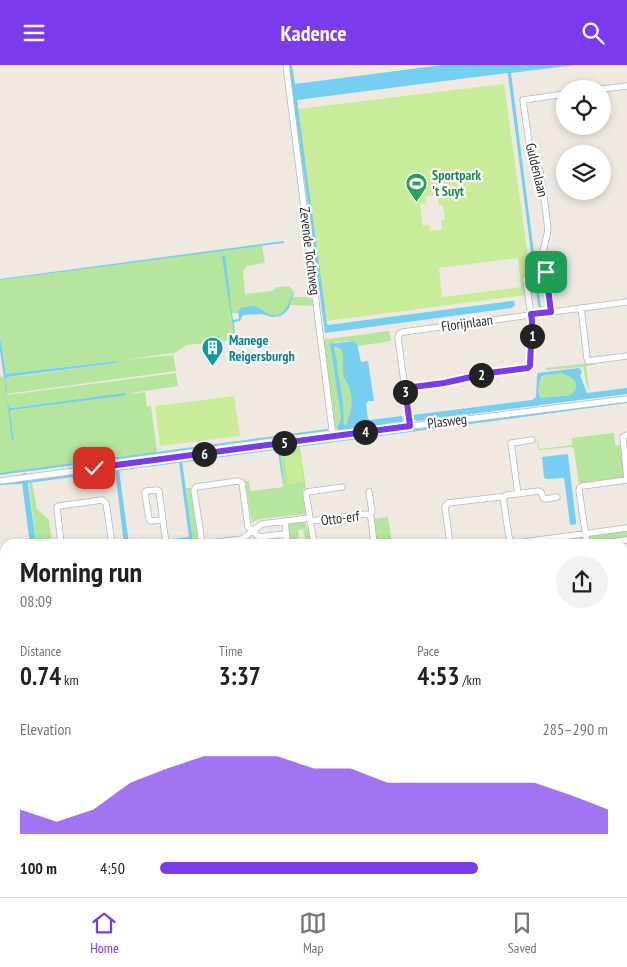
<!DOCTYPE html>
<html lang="en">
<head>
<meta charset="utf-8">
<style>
	body { margin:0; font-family:"PT Sans Narrow",sans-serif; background:#f2f2f2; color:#202124; height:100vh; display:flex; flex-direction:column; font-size:19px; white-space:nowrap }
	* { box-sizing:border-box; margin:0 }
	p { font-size:16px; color:#757577 }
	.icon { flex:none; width:28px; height:28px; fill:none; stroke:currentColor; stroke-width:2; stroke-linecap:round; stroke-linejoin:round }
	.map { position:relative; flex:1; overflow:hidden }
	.details { position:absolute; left:0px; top:474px; width:628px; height:359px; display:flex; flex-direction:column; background:#fff; border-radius:15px 15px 0 0; box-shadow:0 2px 8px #0003 }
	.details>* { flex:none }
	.fabs { position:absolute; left:556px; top:15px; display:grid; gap:10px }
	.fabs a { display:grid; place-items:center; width:55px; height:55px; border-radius:50%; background:#fff; box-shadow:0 2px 8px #0003; font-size:25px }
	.pin { position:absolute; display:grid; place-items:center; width:42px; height:42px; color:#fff; margin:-21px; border-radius:10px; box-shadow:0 2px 8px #0006 }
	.km { position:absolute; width:25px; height:25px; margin:-12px; border-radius:50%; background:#222; color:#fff; font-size:14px; line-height:25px; text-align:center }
	.round { display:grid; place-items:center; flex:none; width:52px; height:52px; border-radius:26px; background:#f2f2f2 }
	.headline { display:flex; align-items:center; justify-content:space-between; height:85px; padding:0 20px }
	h1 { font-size:28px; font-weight:800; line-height:38px }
	.figures { display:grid; grid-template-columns:repeat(3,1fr); gap:8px; height:85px; padding:5px 20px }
	.figures div { display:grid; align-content:center }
	.figures b { font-size:25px; font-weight:800 }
	.figures small { font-size:14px; font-weight:400 }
	.figures p { font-size:14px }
	.chart { height:140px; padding:10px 20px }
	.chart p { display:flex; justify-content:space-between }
	.chart svg { width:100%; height:90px; margin-top:5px; fill:#7c3aed; opacity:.7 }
	ul { padding:0 20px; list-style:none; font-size:16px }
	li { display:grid; grid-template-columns:80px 60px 1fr; align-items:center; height:38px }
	li i { height:12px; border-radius:6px; background:#7c3aed }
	header { display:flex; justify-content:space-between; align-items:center; height:65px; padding:0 20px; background:#7c3aed; color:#fff; font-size:22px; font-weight:800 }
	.tabs { display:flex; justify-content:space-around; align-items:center; height:70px; border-top:1px solid #e0e0e0; background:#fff; font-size:14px; color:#757577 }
	.tabs a { display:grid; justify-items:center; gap:2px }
	.tabs .current { color:#7c3aed }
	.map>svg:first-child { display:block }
</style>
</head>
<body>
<header><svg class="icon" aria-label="menu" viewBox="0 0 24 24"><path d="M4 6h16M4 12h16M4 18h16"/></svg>Kadence<svg class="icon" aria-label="search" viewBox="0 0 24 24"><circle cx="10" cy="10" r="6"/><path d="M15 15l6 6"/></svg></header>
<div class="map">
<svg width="627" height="832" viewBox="0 0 627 832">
	<rect width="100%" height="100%" fill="#efe9e1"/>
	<path fill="#b6e59e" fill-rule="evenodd" d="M 262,180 L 265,198 L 247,201 L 243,206 L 245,229 L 272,226 L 277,222 L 289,221 L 294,227 L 286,246 L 282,249 L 272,251 L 256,245 L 230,249 L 235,275 L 187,280 L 173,289 L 172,288 L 123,295 L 173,290 L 176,306 L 6,329 L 7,330 L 176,308 L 178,321 L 131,328 L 132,329 L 145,327 L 147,342 L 151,341 L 157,387 L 46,404 L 0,409 L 0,312 L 3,311 L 6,327 L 5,314 L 6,312 L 29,310 L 116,298 L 118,296 L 117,296 L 6,309 L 0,272 L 0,215 ZM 126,330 L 13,345 L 10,347 L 14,376 L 13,377 L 8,333 L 9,342 L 13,343 Z
		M 293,232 L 307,232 L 314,235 L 315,241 L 290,240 Z
		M 389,266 L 391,276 L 358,281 L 353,276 L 335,277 L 331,286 L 341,352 L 340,357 L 337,362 L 338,364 L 368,362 L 402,358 L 403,356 L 402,351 L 404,351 L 404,354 L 407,354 L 407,356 L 403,360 L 338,367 L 334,362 L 322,275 Z
		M 334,283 L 341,284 C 345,293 342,297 343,307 C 343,314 347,319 350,325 C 355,337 349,349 347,360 L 344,360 L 343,336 L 338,309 L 337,296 L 334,284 Z
		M 597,297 L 597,299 L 586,301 L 589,325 L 587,321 L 583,302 L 546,305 L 546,303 Z
		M 560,308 C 572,312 583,317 571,330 L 542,333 L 540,332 C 537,325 539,318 543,311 Z
		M 614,368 L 615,380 L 621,380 L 625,412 L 579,418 L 574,385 L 572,382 L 540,385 L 538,384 L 537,376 L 538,376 L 539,383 L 540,384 L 572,380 L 572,373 Z
		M 300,382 L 306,424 L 303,425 L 306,449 L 259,454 L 252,458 L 245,416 L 249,416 L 250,425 L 251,426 L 283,422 L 282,414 L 283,414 L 280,386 L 282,384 Z
		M 29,417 L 32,417 L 37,444 L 49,455 L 52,479 L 36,479 Z
		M 186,423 L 191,423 L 198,477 L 196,479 L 168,479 L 167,474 L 172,474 L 172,478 L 193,476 Z
		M 388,452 L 392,479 L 377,479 L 373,454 Z
		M 302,457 L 305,458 L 308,465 L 310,464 L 312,479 L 306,479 L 303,464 L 298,465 L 299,479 L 290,479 L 287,461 L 289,459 Z
		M 627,464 L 627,472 L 593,475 L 589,473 L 588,470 Z
		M 0,768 L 5,772 L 5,809 L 0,815 Z
		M 16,828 L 70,828 L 71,832 L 12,832 Z"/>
	<path fill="#c9ec9a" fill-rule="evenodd" d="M 504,19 L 533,229 L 326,256 L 298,44 ZM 437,130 L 439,140 L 443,140 L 445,154 L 441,155 L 442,165 L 430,166 L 429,160 L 423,161 L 420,139 L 426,138 L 426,131 ZM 518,193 L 521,222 L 442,232 L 439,203 Z
		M 234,331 L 240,371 L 160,381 L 155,341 Z
		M 300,389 L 304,417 L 288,419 L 284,391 Z"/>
	<path fill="#75cff0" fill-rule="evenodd" d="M 289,0 L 292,0 L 295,19 L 443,0 L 575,0 L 511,8 L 541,243 L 538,241 L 508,10 L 507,8 L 297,35 L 327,259 L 328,260 L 511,236 L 514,236 L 515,240 L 512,243 L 325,268 Z
		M 283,176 L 285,178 L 283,178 L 0,215 L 0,214 Z
		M 222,191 L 225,191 L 230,230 L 230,237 L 233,255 L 239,254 L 238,246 L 241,243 C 246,242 253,240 257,242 C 263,244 266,249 272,250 C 285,253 289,237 293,228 L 294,228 L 289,243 L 286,247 L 281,251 L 272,252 L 262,249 L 243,250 L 240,256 L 234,257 L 235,271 L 234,271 Z
		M 0,272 L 6,309 L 117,296 L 118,296 L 116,298 L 7,312 L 5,314 L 7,327 L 6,327 L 0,286 Z
		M 353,276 L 357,279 L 361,297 L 368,296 L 374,336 L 368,336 L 366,339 L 368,354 L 370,355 L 402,351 L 403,358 L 339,365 L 337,362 L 340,357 L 341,352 L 330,279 ZM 335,282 L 341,284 C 345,293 342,297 343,307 C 343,314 348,319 350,325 C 354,337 350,349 346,360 L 344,360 L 343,337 L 338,308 L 337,296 L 334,284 Z
		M 579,303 L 581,305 L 582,308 L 580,310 L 587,328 L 627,323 L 627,329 L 417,356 L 414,354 L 413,350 L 532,335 L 536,332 L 537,310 L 538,308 ZM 560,308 C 572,312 583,317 571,330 L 542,333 L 540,332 C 537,325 539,318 542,311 Z
		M 125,328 L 126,330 L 121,331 L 12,345 L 10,347 L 14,376 L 12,376 L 7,333 L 9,342 L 13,343 Z
		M 320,377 L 321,379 L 281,384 L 280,387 L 283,413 L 282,414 L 278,386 L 273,385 L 274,383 Z
		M 567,389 L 568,390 L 576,456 L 576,459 L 573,460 L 570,459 L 564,413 L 548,414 L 544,413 L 542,392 Z
		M 182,396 L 193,476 L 172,479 L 172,474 L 189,472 L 179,397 Z
		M 115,405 L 119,405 L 129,479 L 124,479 Z
		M 26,408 L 27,415 L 29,417 L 28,419 L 36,479 L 30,479 L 22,418 L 18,419 L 17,417 L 22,416 L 22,409 Z"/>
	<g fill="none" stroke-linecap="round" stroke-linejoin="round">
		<path stroke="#75cff0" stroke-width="2" d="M 320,378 L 627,337
			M 0,409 L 327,365
			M 27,417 L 275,384
			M 0,419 L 20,418"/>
		<defs>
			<path id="minor" d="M 286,0 L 333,372
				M 602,24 L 627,21
				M 526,214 L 531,250
				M 581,243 L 587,293 L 588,296 L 627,291
				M 551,247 L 543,187 L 548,165 L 545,139 L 540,106 L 531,92 L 523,35 L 565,29
				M 405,323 L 444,318 L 489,308 L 528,303 L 530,301 L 531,299 L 532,256 L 531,249
				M 410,361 L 398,273 L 399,269 L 403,267 L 627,237
				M 627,370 L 623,372 L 627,414
				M 0,416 L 404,362 L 627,334
				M 518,429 L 511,378 L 532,375
				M 503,432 L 509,472 L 513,479
				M 369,450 L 372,447 L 369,427
				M 310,453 L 306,429 L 307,427 L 342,422
				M 162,455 L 151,456 L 149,454 L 145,428 L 146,426 L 157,425 L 159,426 L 166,479
				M 285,456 L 287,479
				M 311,456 L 366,449 L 369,450 L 371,453 L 374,479
				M 202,478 L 194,425 L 196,422 L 238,416 L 242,418 L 248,462 L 259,472 L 286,469
				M 61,479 L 57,442 L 59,441 L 102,435 L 106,438 L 112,479
				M 201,479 L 242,474 L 262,459 L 310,453 L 314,479
				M 450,479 L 445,442 L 448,438 L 499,432 L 503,432 L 507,430 L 539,426 L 541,427 L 543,433 L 546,434 L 557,432
				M 518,479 L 523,477 L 627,463
				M 587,479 L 579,425 L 580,422 L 583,421 L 627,415
				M 593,479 L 627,475
				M 622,486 L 627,487
				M 0,492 L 5,491
				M 622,561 L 627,560
				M 0,636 L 2,612
				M 0,673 L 5,653
				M 0,687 L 5,688
				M 0,749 L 4,749
				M 90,828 L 91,832
				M 200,828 L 206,832
				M 304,828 L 310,832
				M 316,828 L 322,832
				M 325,828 L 331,832
				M 470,828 L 471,832
				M 539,828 L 540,832
				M 580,828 L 581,832
				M 233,832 L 242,831
				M 375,832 L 379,828"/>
		</defs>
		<use href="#minor" stroke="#b4b7c1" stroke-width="7"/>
		<use href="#minor" stroke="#fff" stroke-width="5.5"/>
	</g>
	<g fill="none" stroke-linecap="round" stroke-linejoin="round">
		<defs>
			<path id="route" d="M 94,403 L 410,361 L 405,323 L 444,318 L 489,308 L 528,303 L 530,301 L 532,256 L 531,249 L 551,247 L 546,207"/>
		</defs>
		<use href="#route" stroke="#fff" stroke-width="10"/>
		<use href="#route" stroke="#7c3aed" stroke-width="6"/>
	</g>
	<defs>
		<symbol id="stadium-pin" viewBox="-11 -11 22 30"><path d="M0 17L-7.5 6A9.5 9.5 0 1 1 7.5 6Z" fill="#2e9e5b" stroke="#fff"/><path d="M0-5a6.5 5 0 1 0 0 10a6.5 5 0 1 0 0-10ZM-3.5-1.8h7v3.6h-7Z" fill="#fff"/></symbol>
		<symbol id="building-pin" viewBox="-11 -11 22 30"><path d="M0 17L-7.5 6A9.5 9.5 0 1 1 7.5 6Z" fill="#0f9aa8" stroke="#fff"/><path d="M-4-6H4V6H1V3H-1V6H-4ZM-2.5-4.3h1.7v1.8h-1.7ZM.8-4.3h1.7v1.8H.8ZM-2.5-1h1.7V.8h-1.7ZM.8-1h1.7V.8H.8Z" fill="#fff"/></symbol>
	</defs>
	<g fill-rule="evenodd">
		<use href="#stadium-pin" x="404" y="106" width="25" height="34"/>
		<use href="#building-pin" x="200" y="270" width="25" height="34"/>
	</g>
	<g text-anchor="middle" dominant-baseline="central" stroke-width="4.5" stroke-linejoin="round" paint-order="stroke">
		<g font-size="14" fill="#2e2e2e" stroke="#fff">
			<text transform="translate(537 105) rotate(76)">Guldenlaan</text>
			<text transform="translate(310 186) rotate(83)">Zevende Tochtweg</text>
			<text transform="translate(467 258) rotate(-8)">Florijnlaan</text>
			<text transform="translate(447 356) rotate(-7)">Plasweg</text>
			<text transform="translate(340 453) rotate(-7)">Otto-erf</text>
		</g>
		<g font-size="14" font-weight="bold" fill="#27864d" stroke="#fff" text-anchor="start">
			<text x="432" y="110">Sportpark<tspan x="432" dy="16">'t Suyt</tspan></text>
		</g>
		<g font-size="14" font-weight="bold" fill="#0d838f" stroke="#fff" text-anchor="start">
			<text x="229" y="275">Manege<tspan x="229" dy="16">Reigersburgh</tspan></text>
		</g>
	</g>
</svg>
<div class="fabs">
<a><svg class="icon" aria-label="locate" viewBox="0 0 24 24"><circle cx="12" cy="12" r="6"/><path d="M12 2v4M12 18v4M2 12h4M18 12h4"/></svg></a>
<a><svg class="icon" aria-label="layers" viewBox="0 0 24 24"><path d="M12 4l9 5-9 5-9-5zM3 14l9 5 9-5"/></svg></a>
</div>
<div class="pin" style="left:546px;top:207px;background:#1e9e55"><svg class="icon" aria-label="arrive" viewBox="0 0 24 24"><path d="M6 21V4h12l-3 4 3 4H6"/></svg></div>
<div class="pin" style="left:94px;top:403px;background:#d93025"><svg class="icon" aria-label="check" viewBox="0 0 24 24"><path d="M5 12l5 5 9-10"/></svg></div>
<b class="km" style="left:532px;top:271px">1</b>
<b class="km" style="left:481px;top:310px">2</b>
<b class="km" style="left:405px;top:327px">3</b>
<b class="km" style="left:365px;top:367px">4</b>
<b class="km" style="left:284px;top:378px">5</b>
<b class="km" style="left:204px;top:389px">6</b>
<section class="details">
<div class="headline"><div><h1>Morning run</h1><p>08:09</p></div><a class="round"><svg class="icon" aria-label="share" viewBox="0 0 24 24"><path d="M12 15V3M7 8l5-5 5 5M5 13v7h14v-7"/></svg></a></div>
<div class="figures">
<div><p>Distance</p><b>0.74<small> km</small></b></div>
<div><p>Time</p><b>3:37</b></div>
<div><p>Pace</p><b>4:53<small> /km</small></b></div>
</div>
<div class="chart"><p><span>Elevation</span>285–290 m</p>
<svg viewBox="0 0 160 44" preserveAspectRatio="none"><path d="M0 44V32L10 38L20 32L30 19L40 12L50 6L60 6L70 6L80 12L90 12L100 19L110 19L120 19L130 19L140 19L150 25L160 32V44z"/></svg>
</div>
<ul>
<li><b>100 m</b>4:50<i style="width:71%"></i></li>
</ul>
</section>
</div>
<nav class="tabs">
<a class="current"><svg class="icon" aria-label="home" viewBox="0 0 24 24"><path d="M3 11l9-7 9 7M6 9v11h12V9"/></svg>Home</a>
<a><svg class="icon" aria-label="map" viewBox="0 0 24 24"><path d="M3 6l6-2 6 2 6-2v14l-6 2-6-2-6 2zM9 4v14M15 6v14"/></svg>Map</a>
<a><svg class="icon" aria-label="saved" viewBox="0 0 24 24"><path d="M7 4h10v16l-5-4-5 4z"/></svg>Saved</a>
</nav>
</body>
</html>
